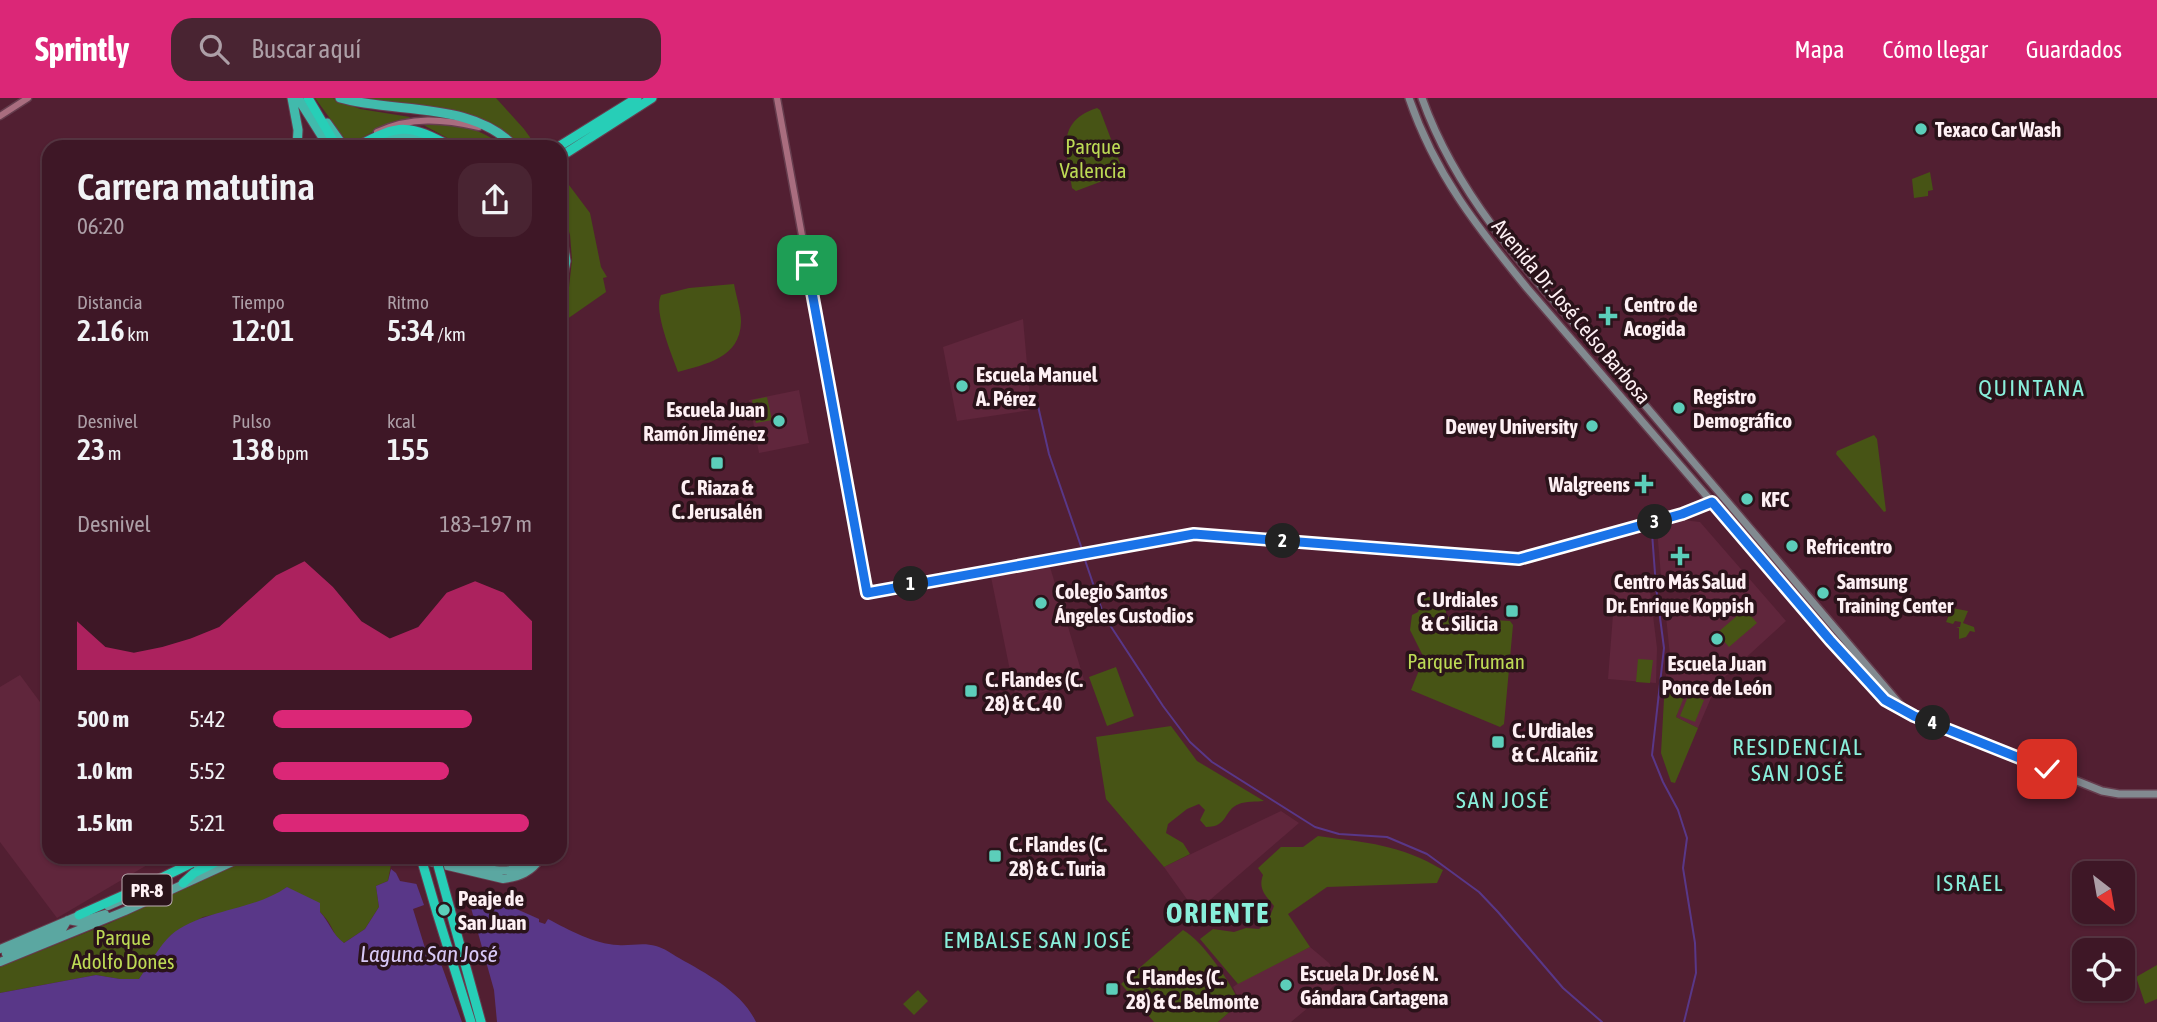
<!DOCTYPE html>
<html lang="es">
<head>
<meta charset="utf-8">
<style>
	body { margin:0; font-family:"Asap Condensed",sans-serif; background:#492432; color:#f1f3f6; height:100vh; display:flex; flex-direction:column; font-size:26px; white-space:nowrap }
	* { box-sizing:border-box; margin:0 }
	p { font-size:23px; color:#ad9fa7 }
	.icon { flex:none; width:38px; height:38px; fill:none; stroke:currentColor; stroke-width:2; stroke-linecap:round; stroke-linejoin:round }
	.map { position:relative; flex:1; overflow:hidden }
	.sheet { position:absolute; left:42px; top:42px; width:525px; height:724px; display:flex; flex-direction:column; background:#3e1726; border-radius:21px; box-shadow:0 2px 5px #0004,0 0 0 2px #573643 }
	.sheet>* { flex:none }
	.needle { width:46px; rotate:149deg }
	.fabs { position:absolute; left:2072px; top:763px; display:grid; gap:14px }
	.fabs a { display:grid; place-items:center; width:63px; height:63px; border-radius:14px; background:#3e1726; box-shadow:0 2px 5px #0004,0 0 0 2px #573643; font-size:35px }
	.pin { position:absolute; display:grid; place-items:center; width:60px; height:60px; color:#fff; margin:-30px; border-radius:14px; box-shadow:0 4px 10px #0006 }
	.km { position:absolute; width:35px; height:35px; margin:-18px; border-radius:50%; background:#222; color:#fff; font-size:19px; line-height:35px; text-align:center }
	.round { display:grid; place-items:center; flex:none; width:74px; height:74px; border-radius:21px; background:#492432 }
	.head { display:flex; align-items:center; justify-content:space-between; height:119px; padding:0 35px }
	h1 { font-size:38px; font-weight:600; line-height:52px }
	.stats { display:grid; grid-template-columns:repeat(3,1fr); gap:10px; height:119px; padding:7px 35px }
	.stats div { display:grid; align-content:center }
	.stats b { font-size:30px; font-weight:600 }
	.stats small { font-size:19px; font-weight:400 }
	.stats p { font-size:19px }
	.chart { height:196px; padding:14px 35px }
	.chart p { display:flex; justify-content:space-between }
	.chart svg { width:100%; height:126px; margin-top:7px; fill:#db2777; opacity:.7 }
	ul { padding:0 35px; list-style:none; font-size:23px }
	li { display:grid; grid-template-columns:112px 84px 1fr; align-items:center; height:52px }
	li i { height:18px; border-radius:9px; background:#db2777 }
	header { display:flex; align-items:center; gap:42px; box-sizing:border-box; height:98px; padding:0 35px; background:#db2777; color:#fff }
	header strong { font-size:33px }
	nav { display:flex; gap:38px; margin-inline-start:auto; font-size:24px }
	.search { width:490px; height:63px; background:#492432; display:flex; align-items:center; gap:18px; box-sizing:border-box; padding:0 24px; border-radius:21px; color:#ad9fa7; font-size:26px }
	.map>svg:first-child { display:block }
</style>
</head>
<body>
<header>
<strong>Sprintly</strong>
<div class="search"><svg class="icon" aria-label="search" viewBox="0 0 24 24"><circle cx="10" cy="10" r="6"/><path d="M15 15l6 6"/></svg>Buscar aquí</div>
<nav><a>Mapa</a><a>Cómo llegar</a><a>Guardados</a></nav>
</header>
<div class="map">
<svg width="2157" height="924" viewBox="0 0 2157 924">
	<rect width="100%" height="100%" fill="#521f32"/>
	<path fill="#60263c" d="M 1023,221 L 1031,312 L 957,323 L 943,249 Z
		M 799,292 L 809,345 L 759,355 L 749,302 Z
		M 1683,422 L 1700,424 L 1786,523 L 1717,586 L 1698,630 L 1676,619 L 1686,592 L 1665,583 L 1670,558 L 1666,518 L 1699,491 L 1683,472 L 1662,490 L 1657,431 Z
		M 1050,469 L 1084,582 L 1016,602 L 991,479 Z
		M 1615,491 L 1650,493 L 1657,550 L 1656,585 L 1608,581 Z
		M 20,577 L 40,604 L 49,599 L 49,760 L 159,760 L 57,820 L 0,744 L 0,589 Z
		M 1281,713 L 1299,725 L 1196,814 L 1164,769 Z
		M 1310,849 L 1329,865 L 1340,883 L 1291,924 L 1218,924 L 1240,905 L 1233,889 L 1246,880 Z"/>
	<path fill="#475415" d="M 315,0 L 333,0 L 360,11 L 410,19 L 407,23 C 384,26 368,36 350,48 Z
		M 357,0 L 496,0 L 524,31 L 537,49 L 523,49 L 499,31 L 469,17 Z
		M 1097,10 L 1100,12 L 1123,73 L 1121,76 L 1076,93 L 1072,90 C 1067,56 1054,24 1097,10 Z
		M 427,25 C 455,24 483,31 504,49 L 464,49 L 427,29 L 424,27 Z
		M 1930,74 L 1933,92 L 1928,93 L 1928,98 L 1914,100 L 1912,81 Z
		M 560,75 L 590,115 L 601,169 L 607,179 L 603,180 L 606,194 L 560,226 L 560,208 L 569,189 L 572,162 L 570,137 L 560,104 Z
		M 734,186 C 736,198 741,212 741,224 C 740,260 706,266 678,274 C 672,257 653,213 661,197 L 689,190 Z
		M 767,299 L 772,322 L 756,325 L 752,302 Z
		M 1874,337 L 1877,341 L 1886,413 L 1884,414 L 1836,356 L 1837,353 Z
		M 1424,499 L 1446,499 L 1446,519 L 1510,523 L 1513,527 L 1504,626 L 1500,629 L 1411,592 L 1424,560 L 1410,532 L 1412,517 L 1418,514 Z
		M 1952,510 L 1968,513 L 1963,525 L 1974,529 L 1975,534 L 1970,533 L 1966,539 L 1959,541 L 1959,530 L 1956,529 L 1960,529 L 1961,524 L 1955,523 L 1953,526 L 1946,524 Z
		M 1745,511 L 1757,525 L 1729,549 L 1717,535 Z
		M 1638,561 L 1653,562 L 1650,585 L 1636,584 Z
		M 1116,569 L 1134,618 L 1107,628 L 1089,579 Z
		M 1665,583 L 1687,592 L 1676,619 L 1698,630 L 1675,685 L 1671,684 L 1661,655 Z
		M 1689,596 L 1704,602 L 1695,624 L 1680,618 Z
		M 1171,628 L 1197,663 L 1264,703 C 1256,704 1246,703 1239,706 C 1223,712 1229,729 1206,729 L 1200,722 L 1205,712 L 1199,706 L 1187,711 L 1168,726 L 1166,735 L 1183,745 L 1190,756 L 1164,769 L 1106,701 L 1096,639 Z
		M 1318,738 C 1368,745 1399,746 1443,772 L 1437,785 L 1327,789 L 1288,816 L 1310,849 L 1238,886 L 1200,841 L 1213,831 L 1234,834 L 1246,830 L 1259,831 L 1268,823 L 1274,808 C 1265,797 1258,791 1263,777 L 1258,770 L 1281,749 L 1303,749 Z
		M 255,760 L 392,761 L 388,783 L 376,788 L 379,809 L 365,831 L 344,845 C 332,836 335,833 327,822 C 318,809 300,798 287,789 L 273,799 L 236,812 L 203,819 L 171,837 L 139,881 L 120,881 L 96,877 L 0,895 L 0,869 L 110,825 L 196,783 Z
		M 1183,832 C 1203,843 1230,884 1240,905 L 1218,924 L 1154,924 L 1121,886 Z
		M 2157,867 L 2157,901 L 2145,906 L 2136,879 Z
		M 918,892 L 928,903 L 914,917 L 903,906 Z"/>
	<path fill="#593788" d="M 391,771 L 396,775 L 400,783 L 489,799 L 539,821 L 539,824 L 545,826 L 548,821 C 569,832 594,846 618,847 C 631,848 643,844 656,848 C 664,850 672,856 679,860 C 707,876 742,894 756,924 L 0,924 L 0,895 L 96,877 L 120,881 L 139,881 C 148,868 160,847 171,837 C 202,811 251,814 287,789 L 320,805 L 320,814 C 330,825 332,836 344,845 L 365,831 L 379,809 L 376,788 L 388,783 Z"/>
	<path fill="#521f32" d="M 415,782 L 466,792 L 494,892 L 497,924 L 462,924 L 435,849 L 425,850 L 413,811 L 424,807 Z"/>
	<g fill="none" stroke-linecap="round" stroke-linejoin="round">
		<path stroke="#593788" stroke-width="2" d="M 1038,308 L 1049,356 L 1083,454
			M 1652,435 L 1656,489 L 1664,550 L 1652,657 L 1663,684 L 1678,712 L 1687,740 L 1683,770 L 1695,845 L 1696,875 L 1684,924
			M 1084,459 L 1104,518 L 1163,608 L 1190,644 L 1212,664 L 1315,729 L 1339,736 L 1387,739 L 1427,756 L 1479,794 L 1498,814 L 1563,890 L 1602,924"/>
		<defs>
			<path id="tertiary" d="M 777,0 L 867,495 L 969,475 L 1194,436 L 1519,461 L 1682,416 L 1712,404
				M 0,18 L 28,0
				M 377,34 C 412,18 443,21 479,29"/>
			<path id="secondary" d="M 1409,0 C 1435,76 1477,129 1527,190 L 1875,593 L 1885,602 L 1915,618 L 2102,693 L 2119,696 L 2157,696
				M 1422,0 C 1456,96 1525,171 1592,245 L 1903,610"/>
			<path id="primary" d="M 414,760 L 503,781 C 520,779 531,774 541,760
				M 445,760 C 471,766 512,785 532,760
				M 197,767 L 213,760
				M 108,808 L 157,787
				M 68,822 L 79,824 L 105,816
				M 0,851 L 85,815
				M 6,856 L 57,834 L 63,830 L 67,823
				M 0,864 L 125,813 L 241,760"/>
			<path id="trunk" d="M 292,0 L 298,32 L 297,49
				M 298,0 L 327,46
				M 340,0 C 397,16 472,3 515,49
				M 327,25 L 344,49
				M 366,49 C 388,35 415,30 436,49
				M 560,128 L 566,163 L 560,192"/>
			<path id="motorway" d="M 308,0 L 337,49
				M 327,46 L 329,49
				M 356,49 C 400,25 409,26 452,49
				M 558,49 L 637,0
				M 560,59 L 652,0
				M 183,785 L 194,775 L 224,760
				M 450,811 L 481,924
				M 437,815 L 471,924
				M 79,817 L 151,785 L 202,760"/>
		</defs>
		<use href="#tertiary" stroke="#663d4e" stroke-width="9"/>
		<use href="#secondary" stroke="#663d4e" stroke-width="10"/>
		<use href="#primary" stroke="#663d4e" stroke-width="10"/>
		<use href="#trunk" stroke="#663d4e" stroke-width="11"/>
		<use href="#motorway" stroke="#663d4e" stroke-width="11"/>
		<use href="#tertiary" stroke="#a96d7f" stroke-width="6"/>
		<use href="#secondary" stroke="#828a90" stroke-width="7"/>
		<use href="#primary" stroke="#5ba7a1" stroke-width="8"/>
		<use href="#trunk" stroke="#41baac" stroke-width="9"/>
		<use href="#motorway" stroke="#27ceb7" stroke-width="9"/>
		<defs>
			<path id="motorway-bridge" d="M 421,760 L 437,815
				M 436,760 L 450,811"/>
		</defs>
		<use href="#motorway-bridge" stroke="#663d4e" stroke-width="11" stroke-linecap="butt"/>
		<use href="#motorway-bridge" stroke="#27ceb7" stroke-width="9"/>
	</g>
	<g fill="none" stroke-linecap="round" stroke-linejoin="round">
		<defs>
			<path id="route" d="M 807,167 L 867,495 L 1194,436 L 1519,461 L 1682,416 L 1712,404 L 1830,542 L 1885,602 L 1914,618 L 2047,671"/>
		</defs>
		<use href="#route" stroke="#fff" stroke-width="14"/>
		<use href="#route" stroke="#1a73e8" stroke-width="9"/>
	</g>
	<g fill="#5cceba" stroke="#2a131a" stroke-width="2.5">
		<circle cx="1921" cy="31" r="7"/>
		<path d="M1604.5 207.5h7v7h7v7h-7v7h-7v-7h-7v-7h7z"/>
		<circle cx="962" cy="288" r="7"/>
		<circle cx="1679" cy="310" r="7"/>
		<circle cx="779" cy="323" r="7"/>
		<circle cx="1592" cy="328" r="7"/>
		<rect x="710" y="358" width="14" height="14" rx="3.5"/>
		<path d="M1640.5 375.5h7v7h7v7h-7v7h-7v-7h-7v-7h7z"/>
		<circle cx="1747" cy="401" r="7"/>
		<circle cx="1792" cy="448" r="7"/>
		<path d="M1676.5 447.5h7v7h7v7h-7v7h-7v-7h-7v-7h7z"/>
		<circle cx="1823" cy="495" r="7"/>
		<circle cx="1041" cy="505" r="7"/>
		<rect x="1505" y="506" width="14" height="14" rx="3.5"/>
		<circle cx="1717" cy="541" r="7"/>
		<rect x="964" y="586" width="14" height="14" rx="3.5"/>
		<rect x="1491" y="637" width="14" height="14" rx="3.5"/>
		<rect x="988" y="751" width="14" height="14" rx="3.5"/>
		<circle cx="444" cy="812" r="7"/>
		<circle cx="1286" cy="887" r="7"/>
		<rect x="1105" y="884" width="14" height="14" rx="3.5"/>
	</g>
	<g text-anchor="middle" dominant-baseline="central" stroke-width="7" stroke-linejoin="round" paint-order="stroke">
		<rect fill="#2a131a" stroke="#beaeb3" stroke-width="2" x="122.5" y="776.5" width="49" height="31" rx="5"/>
		<g font-size="19" font-weight="bold" fill="#fef0f4">
			<text x="147" y="792">PR-8</text>
		</g>
		<g font-size="21" font-weight="bold" fill="#fef0f4" stroke="#2a131a" text-anchor="start">
			<text x="1935" y="31">Texaco Car Wash</text>
			<text x="1624" y="206">Centro de<tspan x="1624" dy="24">Acogida</tspan></text>
			<text x="976" y="276">Escuela Manuel<tspan x="976" dy="24">A. Pérez</tspan></text>
			<text x="1693" y="298">Registro<tspan x="1693" dy="24">Demográfico</tspan></text>
			<text x="765" y="311" text-anchor="end">Escuela Juan<tspan x="765" dy="24">Ramón Jiménez</tspan></text>
			<text x="1578" y="328" text-anchor="end">Dewey University</text>
			<text x="1630" y="386" text-anchor="end">Walgreens</text>
			<text x="717" y="389" text-anchor="middle">C. Riaza &amp;<tspan x="717" dy="24">C. Jerusalén</tspan></text>
			<text x="1761" y="401">KFC</text>
			<text x="1806" y="448">Refricentro</text>
			<text x="1680" y="483" text-anchor="middle">Centro Más Salud<tspan x="1680" dy="24">Dr. Enrique Koppish</tspan></text>
			<text x="1837" y="483">Samsung<tspan x="1837" dy="24">Training Center</tspan></text>
			<text x="1055" y="493">Colegio Santos<tspan x="1055" dy="24">Ángeles Custodios</tspan></text>
			<text x="1498" y="501" text-anchor="end">C. Urdiales<tspan x="1498" dy="24">&amp; C. Silicia</tspan></text>
			<text x="1717" y="565" text-anchor="middle">Escuela Juan<tspan x="1717" dy="24">Ponce de León</tspan></text>
			<text x="985" y="581">C. Flandes (C.<tspan x="985" dy="24">28) &amp; C. 40</tspan></text>
			<text x="1512" y="632">C. Urdiales<tspan x="1512" dy="24">&amp; C. Alcañiz</tspan></text>
			<text x="1009" y="746">C. Flandes (C.<tspan x="1009" dy="24">28) &amp; C. Turia</tspan></text>
			<text x="458" y="800">Peaje de<tspan x="458" dy="24">San Juan</tspan></text>
			<text x="1300" y="875">Escuela Dr. José N.<tspan x="1300" dy="24">Gándara Cartagena</tspan></text>
			<text x="1126" y="879">C. Flandes (C.<tspan x="1126" dy="24">28) &amp; C. Belmonte</tspan></text>
		</g>
		<g font-size="21" fill="#bdda55" stroke="#2a131a">
			<text x="1093" y="48">Parque<tspan x="1093" dy="24">Valencia</tspan></text>
			<text x="1466" y="563">Parque Truman</text>
			<text x="123" y="839">Parque<tspan x="123" dy="24">Adolfo Dones</tspan></text>
		</g>
		<g font-size="21" fill="#fef0f4" stroke="#2a131a">
			<text transform="translate(1572 213) rotate(50)">Avenida Dr. José Celso Barbosa</text>
		</g>
		<g font-size="23" letter-spacing="2" fill="#89efdb" stroke="#2a131a">
			<text x="2032" y="290">QUINTANA</text>
			<text x="1798" y="649">RESIDENCIAL<tspan x="1798" dy="26">SAN JOSÉ</tspan></text>
			<text x="1503" y="702">SAN JOSÉ</text>
			<text x="1970" y="785">ISRAEL</text>
			<text x="1038" y="842">EMBALSE SAN JOSÉ</text>
		</g>
		<g font-size="23" font-style="italic" fill="#d8c9f6" stroke="#2a131a">
			<text x="429" y="856">Laguna San José</text>
		</g>
		<g font-size="28" font-weight="bold" letter-spacing="2" fill="#89efdb" stroke="#2a131a">
			<text x="1218" y="815">ORIENTE</text>
		</g>
	</g>
</svg>
<div class="fabs">
<a><svg class="needle" viewBox="-14 -14 28 28"><path d="M0-13l5 13h-10z" fill="#e53935"/><path d="M0 13l5-13h-10z" fill="#ad9fa7"/></svg></a>
<a><svg class="icon" aria-label="locate" viewBox="0 0 24 24"><circle cx="12" cy="12" r="6"/><path d="M12 2v4M12 18v4M2 12h4M18 12h4"/></svg></a>
</div>
<div class="pin" style="left:807px;top:167px;background:#1e9e55"><svg class="icon" aria-label="arrive" viewBox="0 0 24 24"><path d="M6 21V4h12l-3 4 3 4H6"/></svg></div>
<div class="pin" style="left:2047px;top:671px;background:#d93025"><svg class="icon" aria-label="check" viewBox="0 0 24 24"><path d="M5 12l5 5 9-10"/></svg></div>
<b class="km" style="left:911px;top:486px">1</b>
<b class="km" style="left:1283px;top:443px">2</b>
<b class="km" style="left:1655px;top:424px">3</b>
<b class="km" style="left:1933px;top:625px">4</b>
<section class="sheet">
<div class="head"><div><h1>Carrera matutina</h1><p>06:20</p></div><a class="round"><svg class="icon" aria-label="share" viewBox="0 0 24 24"><path d="M12 15V3M7 8l5-5 5 5M5 13v7h14v-7"/></svg></a></div>
<div class="stats">
<div><p>Distancia</p><b>2.16<small> km</small></b></div>
<div><p>Tiempo</p><b>12:01</b></div>
<div><p>Ritmo</p><b>5:34<small> /km</small></b></div>
</div>
<div class="stats">
<div><p>Desnivel</p><b>23<small> m</small></b></div>
<div><p>Pulso</p><b>138<small> bpm</small></b></div>
<div><p>kcal</p><b>155</b></div>
</div>
<div class="chart"><p><span>Desnivel</span>183–197 m</p>
<svg viewBox="0 0 160 44" preserveAspectRatio="none"><path d="M0 44V27L10 36L20 38L30 36L40 33L50 29L60 20L70 11L80 6L90 15L100 27L110 33L120 29L130 17L140 13L150 17L160 27V44z"/></svg>
</div>
<ul>
<li><b>500 m</b>5:42<i style="width:77%"></i></li>
<li><b>1.0 km</b>5:52<i style="width:68%"></i></li>
<li><b>1.5 km</b>5:21<i style="width:99%"></i></li>
</ul>
</section>
</div>
</body>
</html>
